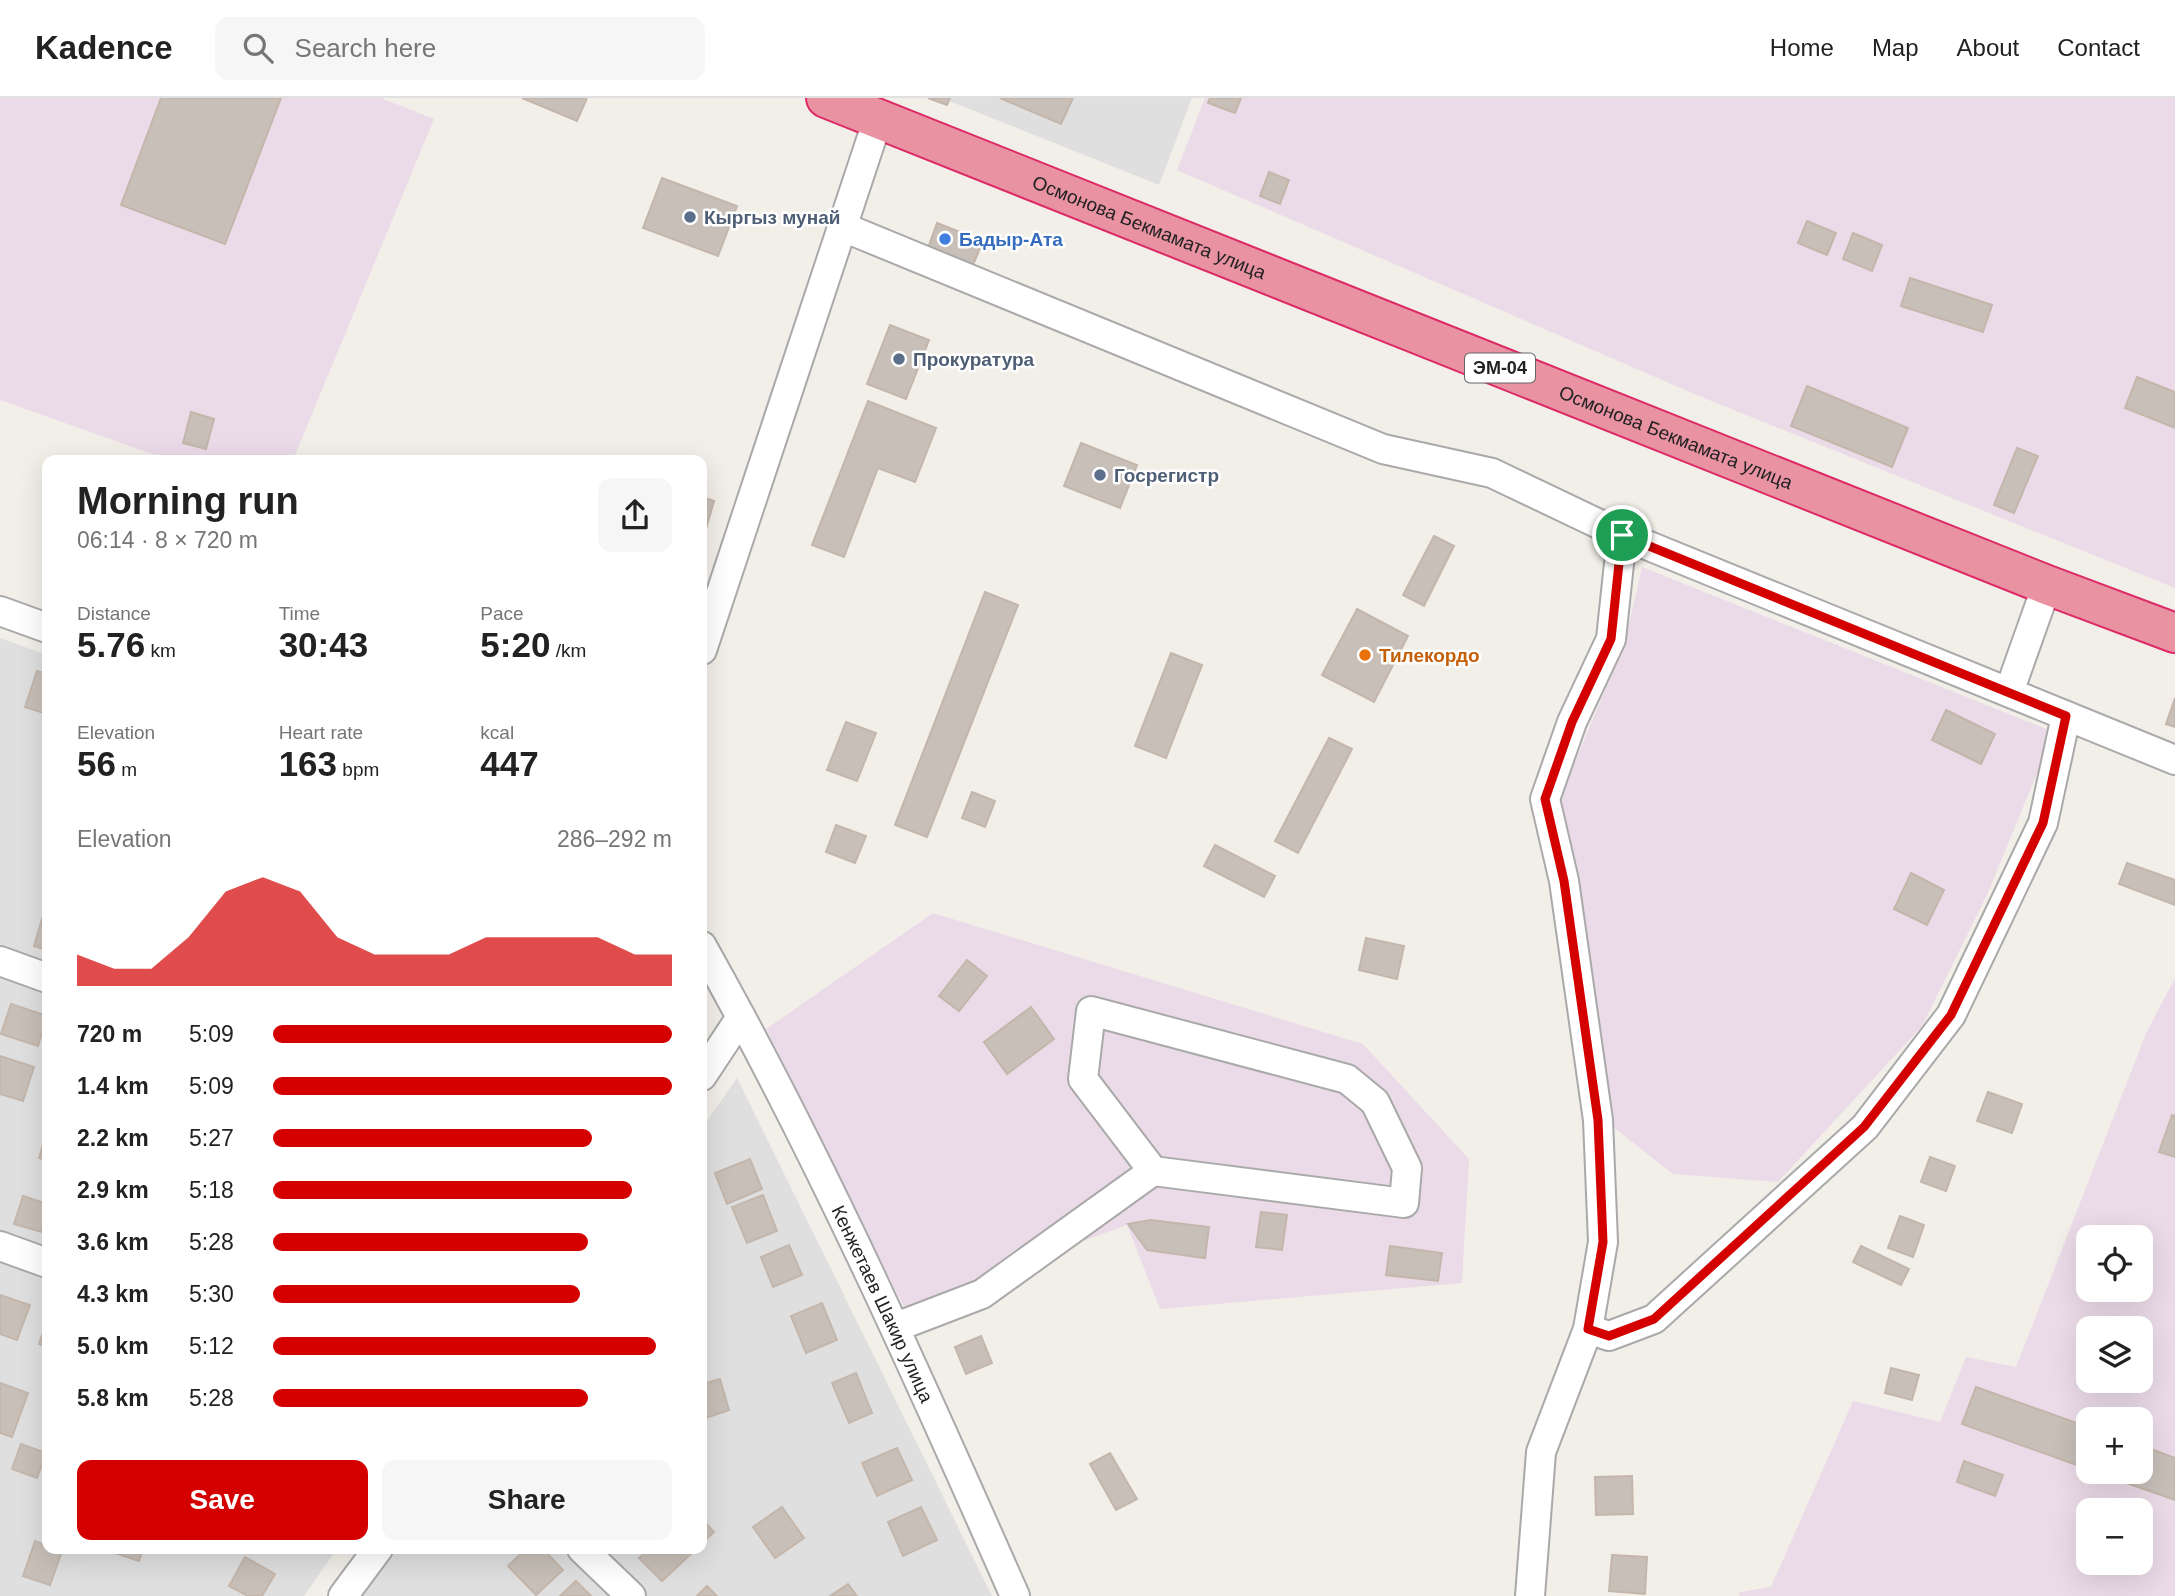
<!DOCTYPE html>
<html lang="en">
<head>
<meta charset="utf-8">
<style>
	body { margin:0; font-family:Helvetica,sans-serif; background:#f6f6f6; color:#222; height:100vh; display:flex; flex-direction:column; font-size:26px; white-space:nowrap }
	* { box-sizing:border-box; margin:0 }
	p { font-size:23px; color:#767676 }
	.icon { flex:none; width:38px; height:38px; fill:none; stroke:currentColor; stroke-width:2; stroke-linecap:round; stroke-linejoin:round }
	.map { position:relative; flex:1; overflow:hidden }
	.sheet { position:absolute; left:42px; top:357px; width:665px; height:1099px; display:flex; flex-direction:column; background:#fff; border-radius:14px; box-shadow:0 7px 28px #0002 }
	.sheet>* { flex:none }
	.buttons { position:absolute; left:2076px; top:1127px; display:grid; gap:14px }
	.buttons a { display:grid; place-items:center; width:77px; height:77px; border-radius:14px; background:#fff; box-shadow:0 7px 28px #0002; font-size:35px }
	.pin { position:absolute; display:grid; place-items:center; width:60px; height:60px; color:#fff; margin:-30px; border:4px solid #fff; border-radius:50%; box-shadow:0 2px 7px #0007 }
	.round { display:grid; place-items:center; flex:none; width:74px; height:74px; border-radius:14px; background:#f6f6f6 }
	.headline { display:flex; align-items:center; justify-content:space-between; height:119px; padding:0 35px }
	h1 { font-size:38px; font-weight:700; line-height:52px }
	.figures { display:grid; grid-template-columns:repeat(3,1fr); gap:10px; height:119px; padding:7px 35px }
	.figures div { display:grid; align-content:center }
	.figures b { font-size:35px; font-weight:700 }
	.figures small { font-size:19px; font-weight:400 }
	.figures p { font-size:19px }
	.chart { height:196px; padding:14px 35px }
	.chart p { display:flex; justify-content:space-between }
	.chart svg { width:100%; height:126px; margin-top:7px; fill:#d40000; opacity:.7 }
	.action { display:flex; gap:14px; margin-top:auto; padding:14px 35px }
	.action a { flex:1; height:80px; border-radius:14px; background:#d40000; color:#fff; font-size:28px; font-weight:700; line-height:80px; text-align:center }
	.action a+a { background:#f6f6f6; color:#222 }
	ul { padding:0 35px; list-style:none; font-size:23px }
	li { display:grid; grid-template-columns:112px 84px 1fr; align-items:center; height:52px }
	li i { height:18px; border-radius:9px; background:#d40000 }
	header { display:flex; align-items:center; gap:42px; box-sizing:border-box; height:98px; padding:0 35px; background:#fff; border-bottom:2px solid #e0e0e0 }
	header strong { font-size:33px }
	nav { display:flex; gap:38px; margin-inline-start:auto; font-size:24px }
	.search { width:490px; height:63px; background:#f6f6f6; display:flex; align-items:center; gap:18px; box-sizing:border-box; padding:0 24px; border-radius:14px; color:#767676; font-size:26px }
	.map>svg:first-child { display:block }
</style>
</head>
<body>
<header>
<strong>Kadence</strong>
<div class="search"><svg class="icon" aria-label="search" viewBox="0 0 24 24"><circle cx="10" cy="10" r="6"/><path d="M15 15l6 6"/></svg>Search here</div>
<nav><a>Home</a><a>Map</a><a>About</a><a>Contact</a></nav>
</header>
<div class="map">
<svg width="2175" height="1498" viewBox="0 0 2175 1498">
	<rect width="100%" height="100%" fill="#f2efe9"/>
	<path fill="#e0dfdf" d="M 942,0 L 1192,0 L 1159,87 Z
		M 0,540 L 47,557 L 47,1451 L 337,1451 L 304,1498 L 0,1498 Z
		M 737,980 L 992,1498 L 362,1498 L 396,1451 L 702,1451 L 702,1030 Z"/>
	<path fill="#ebdbe8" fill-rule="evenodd" d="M 0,0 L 381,0 L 434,21 L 293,362 L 169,362 L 0,302 Z
		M 1205,0 L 2175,0 L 2175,490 L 1699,298 L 1177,72 Z
		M 1642,469 L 2054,634 L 1987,797 L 1922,928 L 1778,1084 L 1673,1076 L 1613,1029 L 1578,784 L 1560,700 L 1625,544 Z
		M 933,815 L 1363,946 L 1469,1061 L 1462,1185 L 1160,1211 L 1127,1127 L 904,1209 L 766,931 Z
		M 2175,880 L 2175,1498 L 1739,1498 L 1740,1494 L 1771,1489 L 1853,1303 L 1940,1324 L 1966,1259 L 2016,1269 L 2147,933 ZM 2088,1139 L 2140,1139 L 2140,1192 L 2088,1192 ZM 2088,1230 L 2140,1230 L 2140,1283 L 2088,1283 ZM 2088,1321 L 2140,1321 L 2140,1374 L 2088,1374 ZM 2088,1412 L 2140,1412 L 2140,1465 L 2088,1465 Z"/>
	<path fill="#c7bfb8" stroke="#c4b6ab" stroke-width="2" d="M 161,0 L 281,0 L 225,146 L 121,107 Z
		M 522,0 L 587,0 L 577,23 Z
		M 928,0 L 950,0 L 947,7 Z
		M 1000,0 L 1073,0 L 1061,26 Z
		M 1210,0 L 1241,0 L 1235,15 L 1208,5 Z
		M 1269,74 L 1289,82 L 1280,106 L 1260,98 Z
		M 662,80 L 737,108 L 718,158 L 643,130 Z
		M 1807,123 L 1836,135 L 1827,157 L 1798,145 Z
		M 937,125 L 983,143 L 973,167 L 928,150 Z
		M 1853,135 L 1882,147 L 1872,173 L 1843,161 Z
		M 1910,180 L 1992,207 L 1983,234 L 1901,208 Z
		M 890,227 L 929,242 L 906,301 L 867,286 Z
		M 2137,279 L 2175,294 L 2175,330 L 2125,310 Z
		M 1807,288 L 1908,330 L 1892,369 L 1791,328 Z
		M 868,303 L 936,330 L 915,384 L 878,370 L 844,459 L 812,447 Z
		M 191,314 L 214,321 L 206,351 L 183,345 Z
		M 1081,345 L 1137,367 L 1120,410 L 1064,388 Z
		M 2017,350 L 2038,358 L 2014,415 L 1994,407 Z
		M 702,399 L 714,403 L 702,445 Z
		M 1434,438 L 1454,448 L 1424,508 L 1403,497 Z
		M 985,494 L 1018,507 L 927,739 L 895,727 Z
		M 1357,511 L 1408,538 L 1374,604 L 1322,577 Z
		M 1171,555 L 1202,567 L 1166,660 L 1135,648 Z
		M 37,573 L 47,576 L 47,616 L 25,609 Z
		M 2175,600 L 2175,629 L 2166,626 Z
		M 1946,612 L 1995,636 L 1981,666 L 1932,642 Z
		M 846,624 L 876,635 L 857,683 L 827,672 Z
		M 1329,640 L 1352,651 L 1298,755 L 1275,743 Z
		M 972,694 L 995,703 L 985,729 L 962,720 Z
		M 836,727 L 866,738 L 855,765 L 826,754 Z
		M 1215,747 L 1275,778 L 1264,799 L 1204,768 Z
		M 2127,765 L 2175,782 L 2175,807 L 2119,786 Z
		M 1911,775 L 1944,792 L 1927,827 L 1894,811 Z
		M 43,818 L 47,819 L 47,852 L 34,848 Z
		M 1366,840 L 1404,848 L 1397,881 L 1359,872 Z
		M 967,862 L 987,878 L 959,913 L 939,898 Z
		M 11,906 L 47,918 L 38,948 L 1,936 Z
		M 1031,909 L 1054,941 L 1007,976 L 984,944 Z
		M 0,958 L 34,969 L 23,1003 L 0,996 Z
		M 1988,994 L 2022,1006 L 2012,1035 L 1977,1023 Z
		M 2172,1017 L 2175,1018 L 2175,1059 L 2159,1054 Z
		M 47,1034 L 47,1062 L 39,1060 Z
		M 1930,1059 L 1955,1068 L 1946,1093 L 1921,1084 Z
		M 750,1061 L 762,1091 L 727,1106 L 715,1075 Z
		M 763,1097 L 777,1133 L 747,1145 L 732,1109 Z
		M 23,1098 L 47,1106 L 42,1134 L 14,1126 Z
		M 1261,1114 L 1287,1117 L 1282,1152 L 1256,1149 Z
		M 1900,1118 L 1924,1127 L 1913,1159 L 1888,1150 Z
		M 1151,1122 L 1209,1129 L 1205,1160 L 1147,1152 L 1128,1126 Z
		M 789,1147 L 802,1177 L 773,1189 L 761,1159 Z
		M 1390,1148 L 1442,1155 L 1438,1183 L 1386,1177 Z
		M 1861,1148 L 1909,1171 L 1901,1187 L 1853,1164 Z
		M 0,1197 L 30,1207 L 17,1242 L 0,1236 Z
		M 822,1205 L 837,1242 L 806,1255 L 791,1218 Z
		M 47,1223 L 47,1249 L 39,1246 Z
		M 981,1238 L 992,1265 L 966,1276 L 955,1249 Z
		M 1891,1270 L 1919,1277 L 1912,1302 L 1885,1295 Z
		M 856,1275 L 872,1315 L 849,1325 L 832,1285 Z
		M 720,1281 L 729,1312 L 702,1321 L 702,1286 Z
		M 0,1285 L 28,1295 L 12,1339 L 0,1335 Z
		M 1976,1289 L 2088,1329 L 2088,1371 L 1962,1326 Z
		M 21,1346 L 46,1355 L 37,1380 L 12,1371 Z
		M 2140,1347 L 2175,1360 L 2175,1402 L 2095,1374 L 2140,1374 Z
		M 897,1350 L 912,1382 L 877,1398 L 862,1365 Z
		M 1110,1355 L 1137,1401 L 1116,1412 L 1090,1366 Z
		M 1964,1363 L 2003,1377 L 1995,1398 L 1957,1384 Z
		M 1632,1378 L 1633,1416 L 1596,1417 L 1595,1379 Z
		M 782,1409 L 804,1440 L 775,1460 L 753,1429 Z
		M 921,1409 L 937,1442 L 903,1458 L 888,1424 Z
		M 702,1421 L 714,1434 L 702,1445 Z
		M 35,1443 L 47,1448 L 47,1451 L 62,1453 L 50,1487 L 23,1478 Z
		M 113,1451 L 143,1451 L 139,1463 L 112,1454 Z
		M 526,1451 L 543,1451 L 563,1472 L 536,1497 L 508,1468 Z
		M 649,1451 L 696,1451 L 662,1483 L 639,1460 Z
		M 1612,1457 L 1647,1459 L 1645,1496 L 1609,1493 Z
		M 245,1459 L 275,1476 L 262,1498 L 248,1498 L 229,1488 Z
		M 576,1483 L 591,1498 L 560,1498 Z
		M 848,1486 L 857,1498 L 830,1498 Z
		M 707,1488 L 717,1498 L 697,1498 Z"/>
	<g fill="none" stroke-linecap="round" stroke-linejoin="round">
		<defs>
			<g id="minor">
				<path d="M 843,129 L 1383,351 L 1492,375 L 1622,437 L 2175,662"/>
				<path d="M 0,513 L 47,530"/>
				<path d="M 702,552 L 878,21"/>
				<path d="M 2009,594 L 2047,487"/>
				<path id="s1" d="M 702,848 C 820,1058 918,1278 1015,1498"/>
				<path d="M 0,863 L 47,880"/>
				<path d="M 702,978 L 741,919"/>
				<path d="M 0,1148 L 47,1165"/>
				<path d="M 896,1229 L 982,1196 L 1153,1073 L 1404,1105 L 1407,1070 L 1375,1004 L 1347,981 L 1091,913 L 1083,981 L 1153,1073"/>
				<path d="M 1588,1231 L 1609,1238 L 1654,1221 L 1865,1029 L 1951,917 L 2043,725 L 2066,618"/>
				<path d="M 582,1451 L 631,1498"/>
				<path d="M 343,1498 L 378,1451"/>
				<path d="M 1530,1498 L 1541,1354 L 1588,1231 L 1603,1144 L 1598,1022 L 1564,783 L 1545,701 L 1572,624 L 1611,541 L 1622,437"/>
			</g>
			<g id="highway">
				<path id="s2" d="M 826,0 L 2047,487 L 2175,535"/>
			</g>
		</defs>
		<use href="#minor" stroke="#a9a9a9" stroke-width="32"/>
		<use href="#highway" stroke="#dc2a67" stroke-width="42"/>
		<use href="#minor" stroke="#fff" stroke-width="28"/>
		<use href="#highway" stroke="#e892a2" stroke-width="38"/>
	</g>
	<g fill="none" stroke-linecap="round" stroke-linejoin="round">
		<defs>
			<path id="route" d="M 1622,437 L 2066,618 L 2043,725 L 1951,917 L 1864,1029 L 1654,1221 L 1609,1238 L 1588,1231 L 1603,1144 L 1598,1022 L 1564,783 L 1545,701 L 1572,624 L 1611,541 Z"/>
		</defs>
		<use href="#route" stroke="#fff" stroke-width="14"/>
		<use href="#route" stroke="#d40000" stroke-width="9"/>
	</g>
	<g fill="#5c6f8a" stroke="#fff" stroke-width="2.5">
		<circle cx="690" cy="119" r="7"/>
		<circle cx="899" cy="261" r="7"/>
		<circle cx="1100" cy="377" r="7"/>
	</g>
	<circle fill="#3f7fe0" stroke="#fff" stroke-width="2.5" cx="945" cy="141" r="7"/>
	<circle fill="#e8710a" stroke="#fff" stroke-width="2.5" cx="1365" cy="557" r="7"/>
	<g text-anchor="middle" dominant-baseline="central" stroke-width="5" stroke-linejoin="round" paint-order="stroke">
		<rect fill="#fff" stroke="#646464" stroke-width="2" x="1465" y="255.5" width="70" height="29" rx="5"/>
		<g font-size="18" font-weight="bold" fill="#222">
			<text x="1500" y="270">ЭМ-04</text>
		</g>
		<g font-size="19" font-weight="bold" fill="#4e5e75" stroke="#fff" text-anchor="start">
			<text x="704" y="119">Кыргыз мунай</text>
			<text x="913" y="261">Прокуратура</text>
			<text x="1114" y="377">Госрегистр</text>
		</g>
		<g font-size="19" fill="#222" stroke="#fff">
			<text stroke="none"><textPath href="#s2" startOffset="348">Осмонова Бекмамата улица</textPath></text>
			<text stroke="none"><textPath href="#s2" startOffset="915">Осмонова Бекмамата улица</textPath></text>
			<text stroke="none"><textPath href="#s1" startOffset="401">Кенжетаев Шакир улица</textPath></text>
		</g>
		<g font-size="19" font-weight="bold" fill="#366cbe" stroke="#fff" text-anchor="start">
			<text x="959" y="141">Бадыр-Ата</text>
		</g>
		<g font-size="19" font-weight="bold" fill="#c56008" stroke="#fff" text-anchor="start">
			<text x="1379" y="557">Тилекордо</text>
		</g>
	</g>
</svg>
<div class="buttons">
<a><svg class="icon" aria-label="locate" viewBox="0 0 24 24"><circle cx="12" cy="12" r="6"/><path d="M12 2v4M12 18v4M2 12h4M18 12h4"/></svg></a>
<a><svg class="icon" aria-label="layers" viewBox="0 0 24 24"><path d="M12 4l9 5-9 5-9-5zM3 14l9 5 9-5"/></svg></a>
<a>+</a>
<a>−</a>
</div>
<div class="pin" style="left:1622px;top:437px;background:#1e9e55"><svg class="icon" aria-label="arrive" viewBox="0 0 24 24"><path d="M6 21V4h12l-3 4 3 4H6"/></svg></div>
<section class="sheet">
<div class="headline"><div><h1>Morning run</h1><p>06:14 · 8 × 720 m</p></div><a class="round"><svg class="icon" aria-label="share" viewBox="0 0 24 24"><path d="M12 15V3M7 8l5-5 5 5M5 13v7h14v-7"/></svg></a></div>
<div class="figures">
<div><p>Distance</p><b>5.76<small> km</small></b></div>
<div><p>Time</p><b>30:43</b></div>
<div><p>Pace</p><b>5:20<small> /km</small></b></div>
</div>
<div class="figures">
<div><p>Elevation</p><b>56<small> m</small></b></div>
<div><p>Heart rate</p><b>163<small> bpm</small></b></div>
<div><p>kcal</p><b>447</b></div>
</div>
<div class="chart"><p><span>Elevation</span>286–292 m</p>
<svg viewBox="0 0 160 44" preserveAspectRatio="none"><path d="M0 44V33L10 38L20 38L30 27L40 11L50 6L60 11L70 27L80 33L90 33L100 33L110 27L120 27L130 27L140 27L150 33L160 33V44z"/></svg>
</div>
<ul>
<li><b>720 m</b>5:09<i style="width:100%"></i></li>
<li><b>1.4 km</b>5:09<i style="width:100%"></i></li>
<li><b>2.2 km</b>5:27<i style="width:80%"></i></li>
<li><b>2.9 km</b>5:18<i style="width:90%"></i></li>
<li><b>3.6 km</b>5:28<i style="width:79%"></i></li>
<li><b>4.3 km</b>5:30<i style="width:77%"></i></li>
<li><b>5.0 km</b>5:12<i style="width:96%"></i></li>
<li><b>5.8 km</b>5:28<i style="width:79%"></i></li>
</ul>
<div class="action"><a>Save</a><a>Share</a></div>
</section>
</div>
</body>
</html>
